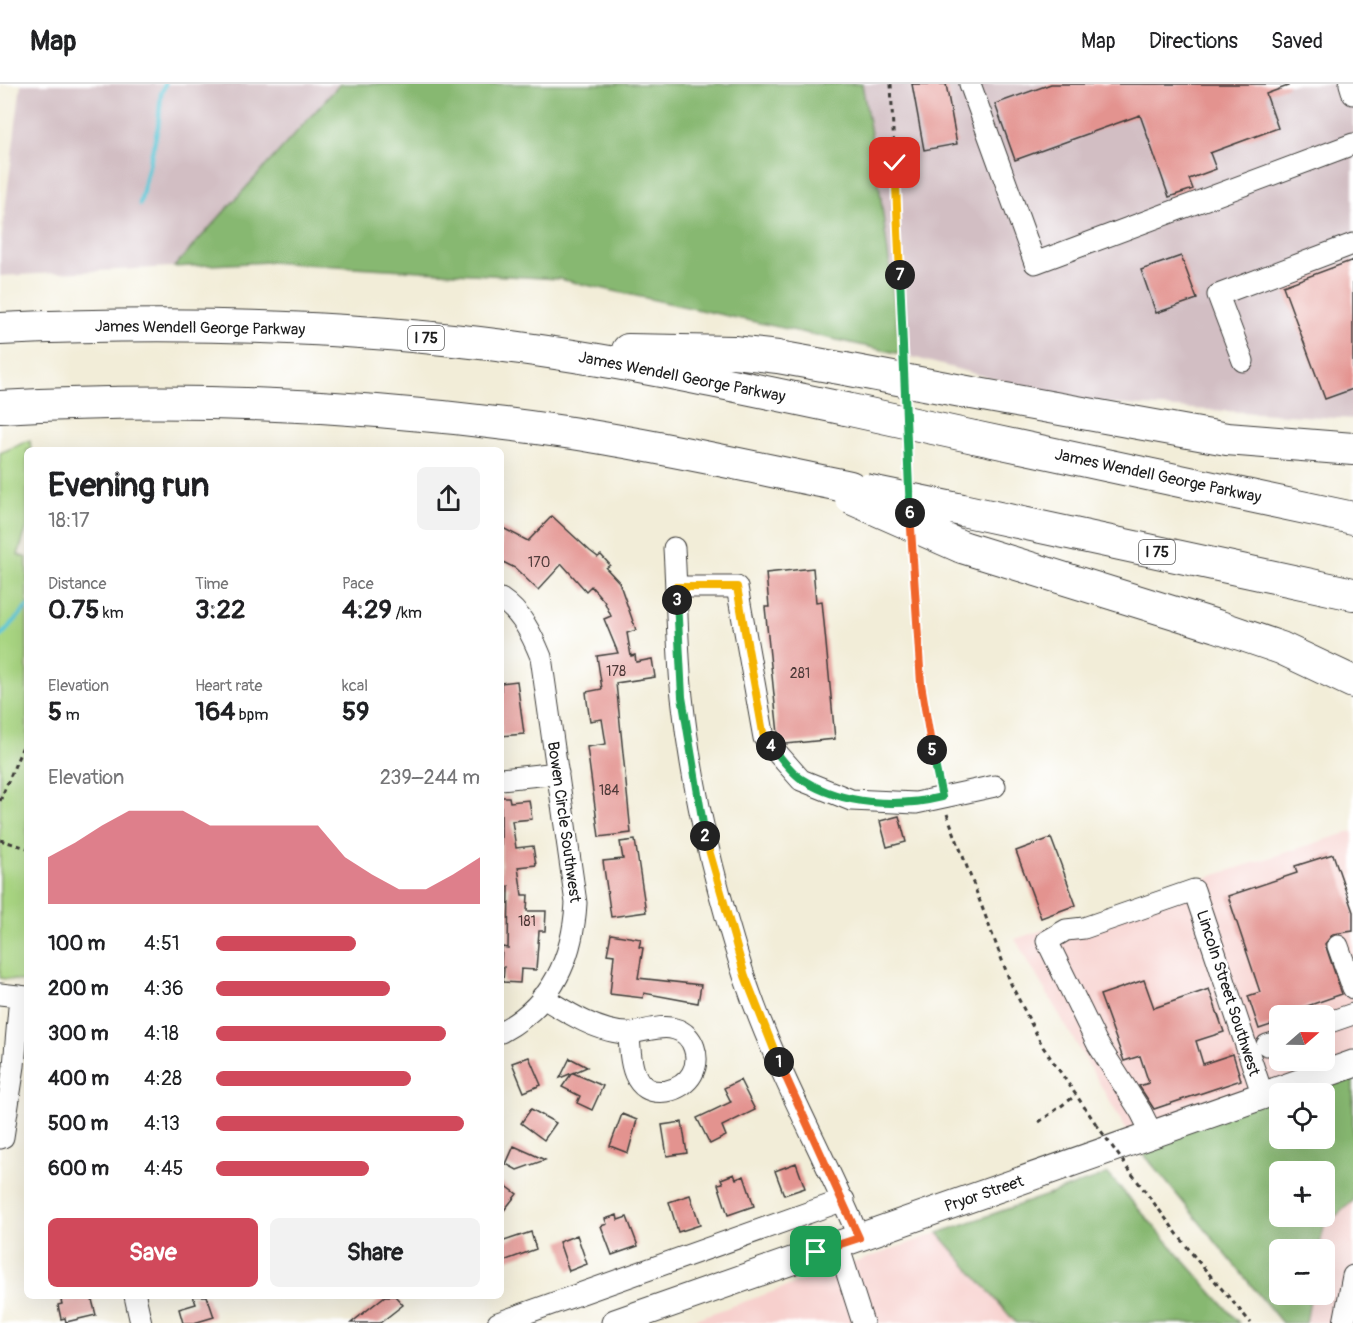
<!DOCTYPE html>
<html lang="en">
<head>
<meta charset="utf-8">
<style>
	body { margin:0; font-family:Pangolin,sans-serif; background:#f2f2f2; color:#202124; height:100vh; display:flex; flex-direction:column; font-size:22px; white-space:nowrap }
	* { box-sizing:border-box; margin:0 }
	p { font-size:20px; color:#757577 }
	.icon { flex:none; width:33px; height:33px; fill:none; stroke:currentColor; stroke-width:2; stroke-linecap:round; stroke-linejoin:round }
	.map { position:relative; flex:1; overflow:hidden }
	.details { position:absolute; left:24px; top:363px; width:480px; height:852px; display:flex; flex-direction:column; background:#fff; border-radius:9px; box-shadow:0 6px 24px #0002 }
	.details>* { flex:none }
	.needle { width:39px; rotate:70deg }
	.tools { position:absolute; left:1269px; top:921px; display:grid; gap:12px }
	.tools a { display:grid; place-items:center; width:66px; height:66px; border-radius:9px; background:#fff; box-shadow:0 6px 24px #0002; font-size:30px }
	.pin { position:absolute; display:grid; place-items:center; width:51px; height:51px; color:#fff; margin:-26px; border-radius:12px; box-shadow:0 3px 9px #0006 }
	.km { position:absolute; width:30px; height:30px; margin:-15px; border-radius:50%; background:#222; color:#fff; font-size:16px; line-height:30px; text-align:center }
	.round { display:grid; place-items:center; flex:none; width:63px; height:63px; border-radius:9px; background:#f2f2f2 }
	.headline { display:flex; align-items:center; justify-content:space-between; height:102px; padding:0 24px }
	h1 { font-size:33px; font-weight:700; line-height:45px }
	.figures { display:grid; grid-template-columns:repeat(3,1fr); gap:9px; height:102px; padding:6px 24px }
	.figures div { display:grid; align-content:center }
	.figures b { font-size:26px; font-weight:700 }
	.figures small { font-size:16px; font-weight:400 }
	.figures p { font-size:16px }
	.chart { height:168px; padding:12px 24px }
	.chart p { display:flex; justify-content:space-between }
	.chart svg { width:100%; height:108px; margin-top:6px; fill:#d1495b; opacity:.7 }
	.button { display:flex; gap:12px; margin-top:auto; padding:12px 24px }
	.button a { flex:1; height:69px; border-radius:9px; background:#d1495b; color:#fff; font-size:24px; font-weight:700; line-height:69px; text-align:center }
	.button a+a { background:#f2f2f2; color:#202124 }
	ul { padding:0 24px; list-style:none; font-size:20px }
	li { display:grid; grid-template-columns:96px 72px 1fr; align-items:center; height:45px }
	li i { height:15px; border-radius:8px; background:#d1495b }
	header { display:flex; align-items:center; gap:36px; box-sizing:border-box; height:84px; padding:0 30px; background:#fff; border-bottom:2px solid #e0e0e0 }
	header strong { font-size:28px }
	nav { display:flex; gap:33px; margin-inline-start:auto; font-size:21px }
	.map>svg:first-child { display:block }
</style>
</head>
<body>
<header>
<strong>Map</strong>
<nav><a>Map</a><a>Directions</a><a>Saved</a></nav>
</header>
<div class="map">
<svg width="1353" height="1239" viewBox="0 0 1353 1239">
	<rect width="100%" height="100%" fill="#fff"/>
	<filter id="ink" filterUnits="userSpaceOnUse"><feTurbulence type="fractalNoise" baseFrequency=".0167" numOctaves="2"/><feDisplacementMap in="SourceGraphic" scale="12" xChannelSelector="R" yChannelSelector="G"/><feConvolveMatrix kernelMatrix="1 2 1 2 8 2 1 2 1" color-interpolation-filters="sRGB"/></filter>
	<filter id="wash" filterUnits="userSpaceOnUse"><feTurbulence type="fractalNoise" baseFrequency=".008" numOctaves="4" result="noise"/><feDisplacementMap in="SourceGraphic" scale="24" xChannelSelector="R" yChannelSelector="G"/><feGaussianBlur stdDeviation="1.35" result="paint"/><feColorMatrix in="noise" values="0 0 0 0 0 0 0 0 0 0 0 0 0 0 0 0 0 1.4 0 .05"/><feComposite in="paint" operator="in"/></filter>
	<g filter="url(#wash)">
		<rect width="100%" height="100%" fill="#f2edd8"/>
		<path fill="#f7d0cd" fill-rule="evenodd" d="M 1353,747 L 1353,980 L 1133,1057 L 1015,855 ZM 1280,932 L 1324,932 L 1324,976 L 1280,976 Z
			M 1108,1090 L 1239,1239 L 684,1239 L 938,1149 Z
			M 1353,1117 L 1353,1239 L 1306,1239 L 1311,1211 L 1324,1210 L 1324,1166 L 1319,1165 L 1324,1142 Z"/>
		<path fill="#d2bec3" d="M 21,0 L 339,0 L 174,183 L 0,192 L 0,166 Z
			M 862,0 L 1353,0 L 1353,335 L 1080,318 L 901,270 L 876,77 Z"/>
		<path fill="#aad783" stroke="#637a50" stroke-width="1.5" d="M 30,356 L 31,366 L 27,366 L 27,443 L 18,471 L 27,474 L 27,898 L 0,894 L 0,369 Z"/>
		<path fill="#87b871" stroke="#526a46" stroke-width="1.5" fill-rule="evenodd" d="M 340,0 L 862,0 L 876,77 L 901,270 L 559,195 L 268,178 L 174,183 Z
			M 1353,980 L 1353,1117 L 1324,1142 L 1319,1165 L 1280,1166 L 1280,1210 L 1311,1211 L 1306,1239 L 1282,1239 L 1133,1057 ZM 1280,1010 L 1324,1010 L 1324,1054 L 1280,1054 ZM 1280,1088 L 1324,1088 L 1324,1132 L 1280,1132 Z
			M 1108,1090 L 1239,1239 L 1016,1239 L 938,1149 Z"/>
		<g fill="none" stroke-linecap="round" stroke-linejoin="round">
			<path stroke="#5cc7d7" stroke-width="4.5" d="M 140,120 L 158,43 L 161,10 L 165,0
				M 0,553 L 27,523"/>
		</g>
		<g id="blocks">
			<path fill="#e3938f" d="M 912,0 L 946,0 L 957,60 L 924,66 Z
				M 1051,0 L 1288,0 L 1288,2 L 1266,10 L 1278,44 L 1210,69 L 1216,85 L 1189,95 L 1193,105 L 1169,113 L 1140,31 L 1015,76 L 995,20 Z
				M 1181,172 L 1197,215 L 1156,229 L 1141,186 Z
				M 1353,176 L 1353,305 L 1325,315 L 1283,202 Z
				M 552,432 L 590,467 L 598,473 L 601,471 L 610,481 L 606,484 L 619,498 L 636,546 L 627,549 L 631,572 L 635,571 L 636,578 L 652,575 L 655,593 L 616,599 L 631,749 L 599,753 L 587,663 L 606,660 L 602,635 L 590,637 L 587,617 L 586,608 L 602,605 L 597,572 L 618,569 L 604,535 L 611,532 L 604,517 L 591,502 L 586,507 L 562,480 L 538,506 L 515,484 L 501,477 L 501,443 L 528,457 Z
				M 813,484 L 816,518 L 822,517 L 835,655 L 786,660 L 778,650 L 765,523 L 769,523 L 766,489 Z
				M 517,597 L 524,650 L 501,652 L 501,599 Z
				M 501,713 L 509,713 L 510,718 L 529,716 L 532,735 L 512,737 L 516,764 L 533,762 L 536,781 L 518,783 L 522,811 L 528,811 L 527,827 L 546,827 L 545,847 L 539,847 L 536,886 L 521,885 L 520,899 L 503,898 L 504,883 L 501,883 L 502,863 L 508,864 L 509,802 L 502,803 L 501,794 Z
				M 899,732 L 906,758 L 887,763 L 880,737 Z
				M 1051,754 L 1076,821 L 1041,834 L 1016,767 Z
				M 635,756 L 646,828 L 611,833 L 603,777 L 623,775 L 620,758 Z
				M 1333,770 L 1353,828 L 1353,847 L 1333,850 L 1325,860 L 1342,910 L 1287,929 L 1287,932 L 1280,932 L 1280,938 L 1259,945 L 1248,912 L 1260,908 L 1228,812 L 1297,789 L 1295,782 Z
				M 611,850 L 641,855 L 639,863 L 643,864 L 638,894 L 701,901 L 698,919 L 644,909 L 643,914 L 610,910 L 614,871 L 607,870 Z
				M 1144,896 L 1154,924 L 1209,905 L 1224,948 L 1196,957 L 1203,980 L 1233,970 L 1241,996 L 1154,1025 L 1139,1002 L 1149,999 L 1140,972 L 1124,977 L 1100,911 Z
				M 529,973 L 541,1001 L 524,1008 L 512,979 Z
				M 570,974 L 587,983 L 573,989 L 603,1002 L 592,1026 L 577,1019 L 580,1012 L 562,1003 L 572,989 L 560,994 Z
				M 740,996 L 755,1026 L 722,1042 L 726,1052 L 710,1060 L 697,1034 L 731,1018 L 724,1004 Z
				M 531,1025 L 556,1039 L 544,1056 L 521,1039 Z
				M 622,1030 L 637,1036 L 628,1069 L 610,1062 Z
				M 682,1038 L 687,1069 L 667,1072 L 662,1041 Z
				M 514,1062 L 532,1070 L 545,1076 L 517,1086 L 506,1080 Z
				M 796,1079 L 805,1104 L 784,1111 L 775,1087 Z
				M 734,1090 L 736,1095 L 744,1092 L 754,1122 L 728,1131 L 718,1100 L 723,1099 L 721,1095 Z
				M 501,1098 L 517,1110 L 501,1130 Z
				M 690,1111 L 700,1141 L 678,1148 L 669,1118 Z
				M 617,1131 L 618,1136 L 627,1133 L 638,1162 L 612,1171 L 601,1142 L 607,1140 L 605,1135 Z
				M 531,1148 L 536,1165 L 501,1178 L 501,1158 Z
				M 577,1151 L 587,1180 L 569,1187 L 559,1158 Z
				M 60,1212 L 91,1212 L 96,1231 L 66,1238 L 65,1234 L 61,1235 L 58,1221 L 62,1220 Z
				M 193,1212 L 207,1212 L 214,1233 L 194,1239 L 183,1239 L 179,1225 L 196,1220 Z
				M 385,1212 L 395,1212 L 403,1221 L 380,1239 L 351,1239 Z"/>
		</g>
	</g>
	<g filter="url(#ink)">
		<use href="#blocks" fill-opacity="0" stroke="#3c3b38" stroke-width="1.5"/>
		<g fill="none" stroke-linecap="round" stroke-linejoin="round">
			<defs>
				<path id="minor" d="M 970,0 L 1035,179 L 1353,60
					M 1350,0 L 1353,10
					M 1243,277 L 1218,211 L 1353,160
					M 674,464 C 677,513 677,564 682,613 C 692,708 715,802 744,892 C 774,983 822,1066 859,1154
					M 676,503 L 737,503 L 764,654 L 801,696 L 851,716 L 916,719 L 995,702
					M 501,515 C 522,529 532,551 541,573 L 576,819 C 573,874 552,921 501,948
					M 501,695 L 558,689
					M 1338,862 L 1353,904
					M 0,910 L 27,913
					M 542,913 C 566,928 601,950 630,949 C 644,948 661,940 675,945 C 694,950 701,974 692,990 C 687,999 677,1005 667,1007 C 631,1013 630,974 629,949
					M 1324,940 L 1353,930
					M 1267,961 L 1280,957
					M 1152,1050 L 1141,1028 L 1097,959 L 1047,857 L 1066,846 L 1084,844 L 1194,806 L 1263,1012
					M 0,1054 L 3,1053 L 14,982 L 20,912
					M 838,1161 L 863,1239
					M 135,1212 L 141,1239
					M 498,1239 L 844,1116
					M 1344,1239 L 1353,1192"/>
				<path id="major" d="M 615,1239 L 1353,980"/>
				<path id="highway" d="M 0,245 C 173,237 348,241 520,264 C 630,279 738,302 846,325
					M 628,266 L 734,268 L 778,273 L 845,285
					M 972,309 L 1227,355 L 1353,365
					M 0,323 C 189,312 378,321 565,348 C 660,362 755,384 850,403
					M 974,353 L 1353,434
					M 962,426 L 1353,510
					M 962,463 L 1217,542 L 1281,564 L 1353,598"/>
			</defs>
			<use href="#minor" stroke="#3c3b38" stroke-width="23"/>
			<use href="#major" stroke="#3c3b38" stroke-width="29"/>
			<use href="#highway" stroke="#3c3b38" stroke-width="34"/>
			<path stroke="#3c3b38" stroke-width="3" stroke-dasharray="4.5 4.5" stroke-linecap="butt" d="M 891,0 L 903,274
				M 907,361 L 909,391
				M 912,466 L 921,600 L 938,698
				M 0,717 L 23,662
				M 947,730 L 1011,900 L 1043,963 L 1096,1040
				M 0,756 L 27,764
				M 1039,1038 L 1075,1012
				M 1132,1090 L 1197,1176 L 1251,1239"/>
			<use href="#minor" stroke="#fff" stroke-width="21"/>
			<use href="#major" stroke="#fff" stroke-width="27"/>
			<use href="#highway" stroke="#fff" stroke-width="32"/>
			<defs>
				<path id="highway-bridge" d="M 845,285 L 972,309
					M 846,325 L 974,353
					M 865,406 L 962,426
					M 851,414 L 962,463"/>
			</defs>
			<use href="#highway-bridge" stroke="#3c3b38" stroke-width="34" stroke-linecap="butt"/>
			<path stroke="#3c3b38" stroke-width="3" stroke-dasharray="4.5 4.5" stroke-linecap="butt" d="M 1096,1040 L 1132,1090"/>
			<use href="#highway-bridge" stroke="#fff" stroke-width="32"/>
		</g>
	</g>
	<g fill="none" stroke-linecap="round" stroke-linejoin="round" filter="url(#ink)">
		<defs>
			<path id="split-1" d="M 779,978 L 859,1154 L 816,1168"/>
			<path id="split-2" d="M 705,752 L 745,892 L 779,978"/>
			<path id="split-3" d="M 677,516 L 682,613 L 705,752"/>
			<path id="split-4" d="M 677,516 L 676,503 L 737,503 L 764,654 L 771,662"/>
			<path id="split-5" d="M 771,662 C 780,672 791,689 803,696 C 843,721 897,724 942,713 L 932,666"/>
			<path id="split-6" d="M 910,429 L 921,600 L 932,666"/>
			<path id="split-7" d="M 900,191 L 910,429"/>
			<path id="split-8" d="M 895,79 L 900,191"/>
		</defs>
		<use href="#split-1" stroke="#fff" stroke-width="12"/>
		<use href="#split-2" stroke="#fff" stroke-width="12"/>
		<use href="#split-3" stroke="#fff" stroke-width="12"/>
		<use href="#split-4" stroke="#fff" stroke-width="12"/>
		<use href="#split-5" stroke="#fff" stroke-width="12"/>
		<use href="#split-6" stroke="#fff" stroke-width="12"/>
		<use href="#split-7" stroke="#fff" stroke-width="12"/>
		<use href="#split-8" stroke="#fff" stroke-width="12"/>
		<use href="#split-1" stroke="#f0652b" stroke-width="8"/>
		<use href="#split-2" stroke="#f5b400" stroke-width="8"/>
		<use href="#split-3" stroke="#22a559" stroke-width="8"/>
		<use href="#split-4" stroke="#f5b400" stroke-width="8"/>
		<use href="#split-5" stroke="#22a559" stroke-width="8"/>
		<use href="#split-6" stroke="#f0652b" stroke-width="8"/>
		<use href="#split-7" stroke="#22a559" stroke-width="8"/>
		<use href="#split-8" stroke="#f5b400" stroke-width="8"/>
	</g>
	<g text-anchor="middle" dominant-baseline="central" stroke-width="5" stroke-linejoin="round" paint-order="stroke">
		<g font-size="14" fill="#4e3a39">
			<text x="539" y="478">170</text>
			<text x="616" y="587">178</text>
			<text x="800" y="589">281</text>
			<text x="609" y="706">184</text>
			<text x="527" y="837">181</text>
		</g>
		<g fill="#fff" stroke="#606060" stroke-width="1.5">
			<rect x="408" y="242" width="36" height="24" rx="4.5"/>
			<rect x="1139" y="456" width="36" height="24" rx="4.5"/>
		</g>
		<g font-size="15" font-weight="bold" fill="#1c1c1c">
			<text x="426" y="254">I 75</text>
			<text x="1157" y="468">I 75</text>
		</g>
		<g font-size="16" fill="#1c1c1c" stroke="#fff">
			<text transform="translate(200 244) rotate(1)">James Wendell George Parkway</text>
			<text transform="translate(682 293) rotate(11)">James Wendell George Parkway</text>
			<text transform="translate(1158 392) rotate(12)">James Wendell George Parkway</text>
			<text transform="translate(564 738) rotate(82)">Bowen Circle Southwest</text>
			<text transform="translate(1228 909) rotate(72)">Lincoln Street Southwest</text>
			<text transform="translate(984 1110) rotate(-19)">Pryor Street</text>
		</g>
	</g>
</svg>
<div class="tools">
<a><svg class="needle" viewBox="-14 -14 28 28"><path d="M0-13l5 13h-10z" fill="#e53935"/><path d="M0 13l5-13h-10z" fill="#757577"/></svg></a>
<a><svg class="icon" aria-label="locate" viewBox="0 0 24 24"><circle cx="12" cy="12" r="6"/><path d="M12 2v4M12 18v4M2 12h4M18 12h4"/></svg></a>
<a>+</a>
<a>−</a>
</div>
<div class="pin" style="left:816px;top:1168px;background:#1e9e55"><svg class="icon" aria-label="arrive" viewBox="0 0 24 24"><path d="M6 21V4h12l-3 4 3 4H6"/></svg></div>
<div class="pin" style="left:895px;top:79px;background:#d93025"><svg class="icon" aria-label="check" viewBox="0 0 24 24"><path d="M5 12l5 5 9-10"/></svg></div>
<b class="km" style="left:779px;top:978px">1</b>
<b class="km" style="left:705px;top:752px">2</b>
<b class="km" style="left:677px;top:516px">3</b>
<b class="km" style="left:771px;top:662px">4</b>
<b class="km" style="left:932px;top:666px">5</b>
<b class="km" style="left:910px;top:429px">6</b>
<b class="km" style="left:900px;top:191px">7</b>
<section class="details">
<div class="headline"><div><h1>Evening run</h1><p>18:17</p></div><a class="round"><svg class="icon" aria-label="share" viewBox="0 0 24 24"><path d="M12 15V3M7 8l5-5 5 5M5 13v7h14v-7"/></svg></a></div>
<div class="figures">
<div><p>Distance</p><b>0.75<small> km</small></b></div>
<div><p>Time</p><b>3:22</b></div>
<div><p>Pace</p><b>4:29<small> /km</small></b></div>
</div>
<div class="figures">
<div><p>Elevation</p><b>5<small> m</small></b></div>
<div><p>Heart rate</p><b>164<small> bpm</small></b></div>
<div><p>kcal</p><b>59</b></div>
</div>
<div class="chart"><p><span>Elevation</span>239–244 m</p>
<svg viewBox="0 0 160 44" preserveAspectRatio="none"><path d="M0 44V25L10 19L20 12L30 6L40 6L50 6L60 12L70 12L80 12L90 12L100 12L110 25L120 32L130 38L140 38L150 32L160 25V44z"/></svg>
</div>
<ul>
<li><b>100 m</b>4:51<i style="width:53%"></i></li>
<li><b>200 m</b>4:36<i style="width:66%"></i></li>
<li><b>300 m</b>4:18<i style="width:87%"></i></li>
<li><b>400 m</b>4:28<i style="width:74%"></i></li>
<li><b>500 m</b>4:13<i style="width:94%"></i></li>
<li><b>600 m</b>4:45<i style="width:58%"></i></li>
</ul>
<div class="button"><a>Save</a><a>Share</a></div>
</section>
</div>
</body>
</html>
